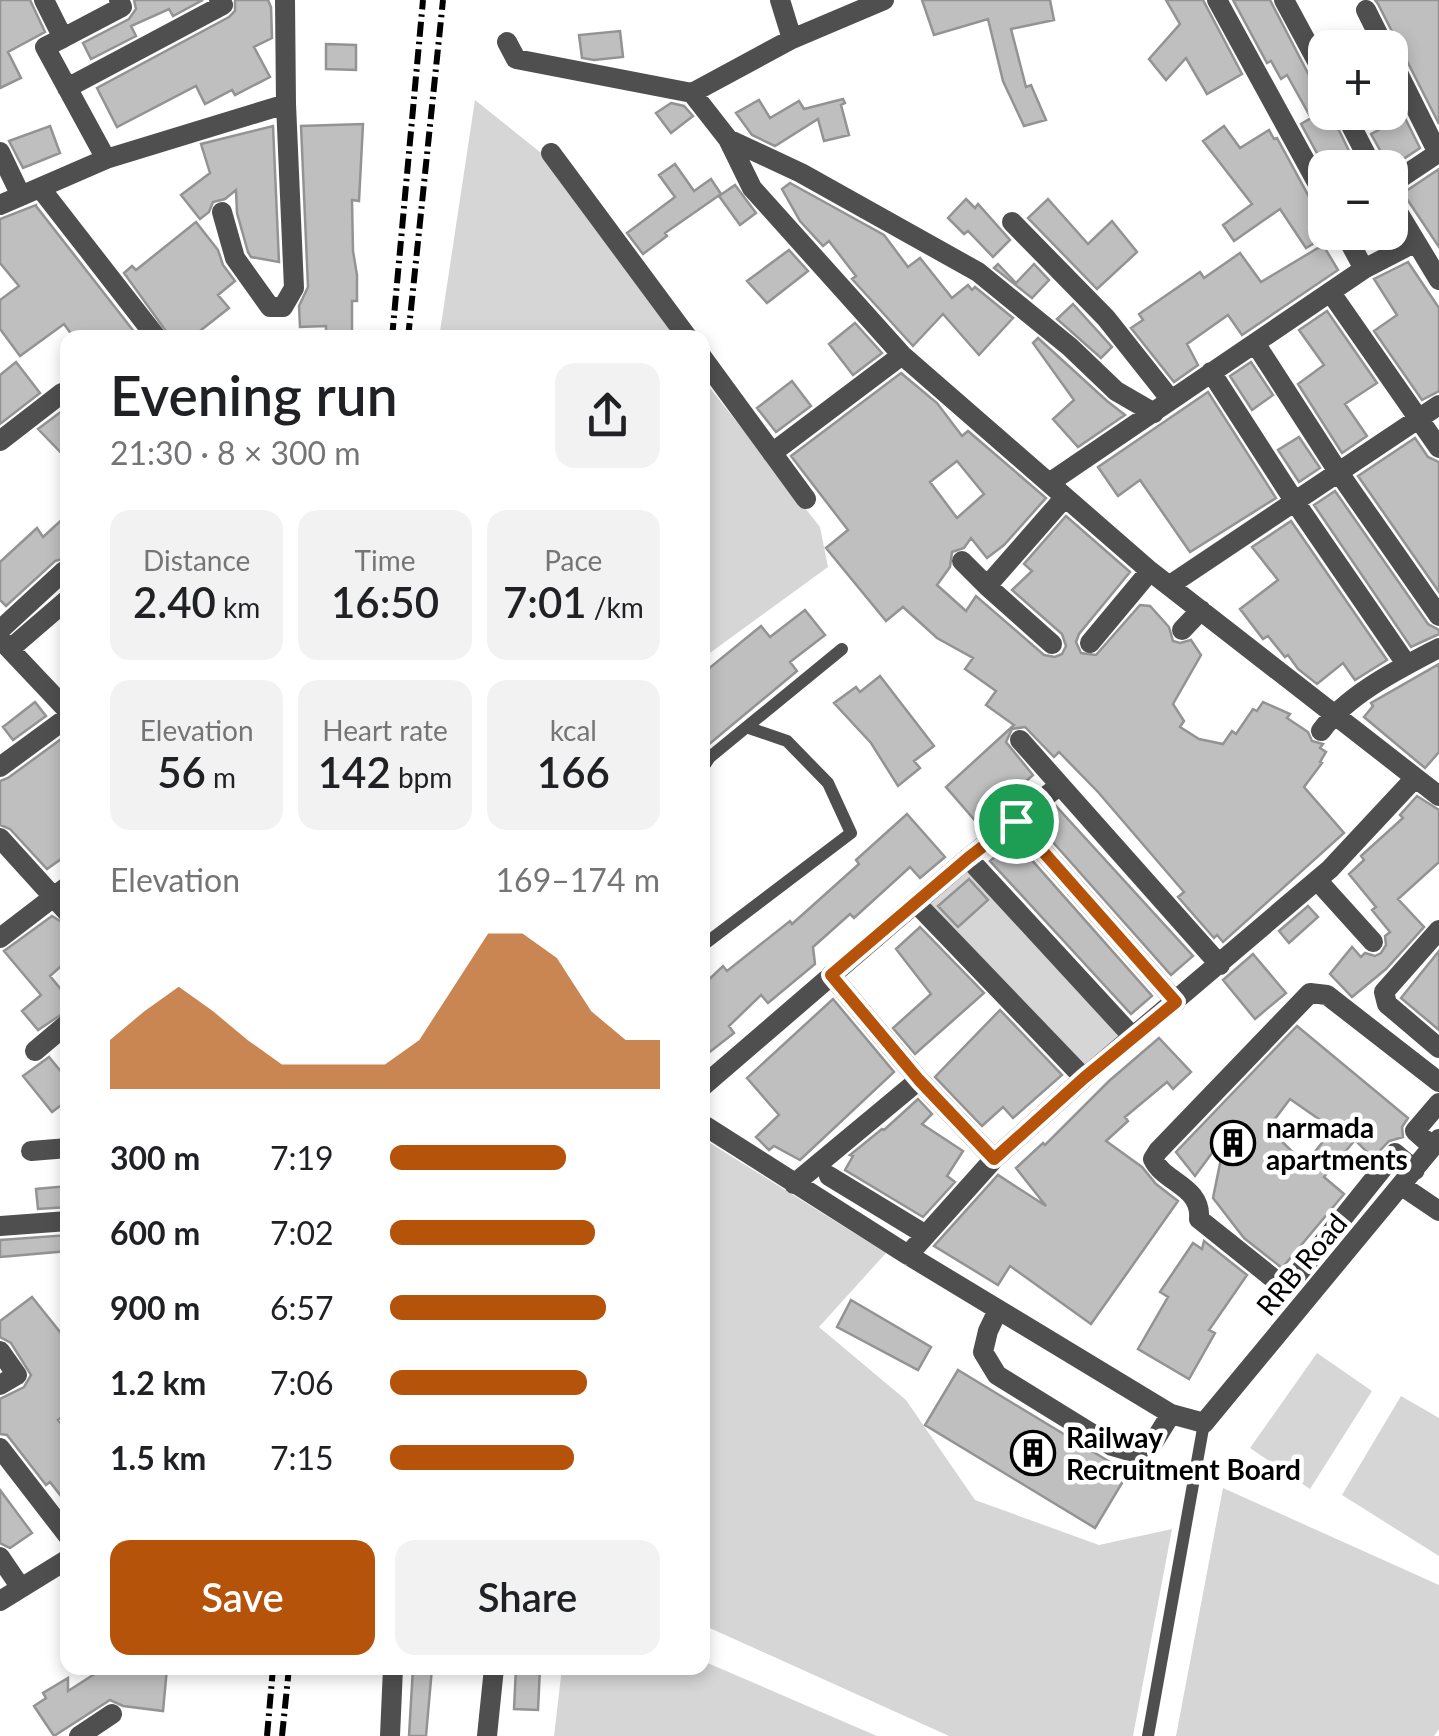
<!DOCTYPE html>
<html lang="en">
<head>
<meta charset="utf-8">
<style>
	body { margin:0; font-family:Lato,sans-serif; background:#f2f2f2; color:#202124; height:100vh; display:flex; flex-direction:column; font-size:38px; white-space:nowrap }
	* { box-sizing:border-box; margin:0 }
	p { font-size:32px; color:#757577 }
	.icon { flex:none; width:55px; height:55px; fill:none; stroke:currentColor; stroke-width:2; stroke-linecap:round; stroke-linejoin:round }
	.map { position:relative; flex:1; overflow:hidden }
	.side { position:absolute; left:60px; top:330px; width:650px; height:1345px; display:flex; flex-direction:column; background:#fff; border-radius:20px; box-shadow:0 5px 15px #0003 }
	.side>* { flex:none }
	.fabs { position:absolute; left:1308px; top:30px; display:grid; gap:20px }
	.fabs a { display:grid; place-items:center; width:100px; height:100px; border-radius:20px; background:#fff; box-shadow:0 5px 15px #0003; font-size:50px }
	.pin { position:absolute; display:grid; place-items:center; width:85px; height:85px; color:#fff; margin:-42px; border:5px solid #fff; border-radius:50%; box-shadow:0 2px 10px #0007 }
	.round { display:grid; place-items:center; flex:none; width:105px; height:105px; border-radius:20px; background:#f2f2f2 }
	.summary { display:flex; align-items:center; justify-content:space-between; height:170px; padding:0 50px }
	h1 { font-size:55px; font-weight:600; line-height:75px }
	.metrics { display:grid; grid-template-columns:repeat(3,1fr); gap:15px; height:170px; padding:10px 50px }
	.metrics div { display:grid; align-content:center; border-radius:20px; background:#f2f2f2; text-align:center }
	.metrics b { font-size:42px; font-weight:600 }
	.metrics small { font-size:28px; font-weight:400 }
	.metrics p { font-size:28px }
	.chart { height:280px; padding:20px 50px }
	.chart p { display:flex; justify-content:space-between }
	.chart svg { width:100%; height:180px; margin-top:10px; fill:#b45309; opacity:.7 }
	.cta { display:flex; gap:20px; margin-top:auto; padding:20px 50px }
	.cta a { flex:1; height:115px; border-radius:20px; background:#b45309; color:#fff; font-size:40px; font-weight:600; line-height:115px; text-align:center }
	.cta a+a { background:#f2f2f2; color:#202124 }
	ul { padding:0 50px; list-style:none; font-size:32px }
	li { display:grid; grid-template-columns:160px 120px 1fr; align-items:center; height:75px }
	li i { height:25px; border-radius:12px; background:#b45309 }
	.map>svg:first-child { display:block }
</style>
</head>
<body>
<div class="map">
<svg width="1439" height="1736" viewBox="0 0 1439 1736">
	<rect width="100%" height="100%" fill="#fff"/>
	<path fill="#d6d6d6" d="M 475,100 L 550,160 L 679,338 L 439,338 Z
		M 702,378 L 820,527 L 828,567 L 703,658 Z
		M 968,858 L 1133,1037 L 1084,1078 L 916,903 Z
		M 702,1138 L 886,1253 L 819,1327 L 906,1400 L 975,1500 L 1099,1545 L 1172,1529 L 1133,1736 L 949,1736 L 703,1625 Z
		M 1317,1353 L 1372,1391 L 1310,1489 L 1250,1448 Z
		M 1401,1396 L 1439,1418 L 1439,1556 L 1342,1495 Z
		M 1223,1488 L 1439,1585 L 1439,1729 L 1434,1736 L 1176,1736 Z
		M 703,1661 L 877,1736 L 554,1736 L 562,1668 L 702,1668 Z"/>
	<path fill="#bfbfbf" stroke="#939393" stroke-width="2.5" fill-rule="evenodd" d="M 0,0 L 30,0 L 45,32 L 8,52 L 21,78 L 0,88 Z
		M 134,0 L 203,0 L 173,16 L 169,9 L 131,26 L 136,36 L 91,59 L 83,43 L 129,19 L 136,9 Z
		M 235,0 L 268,0 L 271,7 L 272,38 L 254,47 L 270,77 L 235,95 L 232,90 L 205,104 L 196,86 L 117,127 L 97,88 L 229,17 L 235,11 Z
		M 922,0 L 1050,0 L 1054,20 L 1011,29 L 1026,87 L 1031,85 L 1046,120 L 1024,126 L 1003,81 L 988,19 L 934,35 Z
		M 1166,0 L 1203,0 L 1242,74 L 1207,94 L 1186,58 L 1166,80 L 1149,59 L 1180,24 Z
		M 1233,0 L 1270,0 L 1313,83 L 1325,93 L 1325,112 L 1330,112 L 1353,159 L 1338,168 L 1325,168 L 1301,124 L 1311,118 L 1287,75 L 1281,79 L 1271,61 L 1267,63 Z
		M 1375,0 L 1439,0 L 1439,124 L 1378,4 Z
		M 620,31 L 623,57 L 594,60 L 582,58 L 579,35 Z
		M 326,44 L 356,45 L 356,70 L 326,69 Z
		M 1390,88 L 1420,148 L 1390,168 L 1371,134 L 1390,124 Z
		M 843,99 L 845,103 L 841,105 L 849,135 L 824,141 L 818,119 L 775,146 L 752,135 L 736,113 L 759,100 L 770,118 L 799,101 L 804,109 Z
		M 671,103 L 684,106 L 693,116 L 671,133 L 656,113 Z
		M 363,124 L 359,201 L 352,200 L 353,251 L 357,275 L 357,301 L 352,301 L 352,338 L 326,338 L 326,326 L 300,327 L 299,306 L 308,287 L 301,126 Z
		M 50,126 L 60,153 L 23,168 L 9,141 Z
		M 273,126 L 279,262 L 251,257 L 248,252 L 237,213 L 236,190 L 225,199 L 213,202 L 209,212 L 200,219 L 181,195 L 210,173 L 201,144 Z
		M 1224,126 L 1240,148 L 1269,130 L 1274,139 L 1277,138 L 1313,204 L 1325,211 L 1325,232 L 1331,233 L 1306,248 L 1280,209 L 1234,241 L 1223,225 L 1252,204 L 1203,141 Z
		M 675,164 L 694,191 L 711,179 L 721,194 L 665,233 L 667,236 L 643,254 L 627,233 L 675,197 L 659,175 Z
		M 1439,169 L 1439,247 L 1403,193 Z
		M 790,183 L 884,235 L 908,267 L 920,258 L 952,298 L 968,285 L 972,290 L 975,287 L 1013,318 L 979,355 L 943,314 L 913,346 L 852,279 L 856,276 L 829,241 L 823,246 L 800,221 L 782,189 Z
		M 735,185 L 756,213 L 740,225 L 719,196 Z
		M 966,199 L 975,208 L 978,204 L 1010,240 L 993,257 L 968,231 L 964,234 L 948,218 Z
		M 1048,199 L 1088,244 L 1112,221 L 1137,252 L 1097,289 L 1028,218 Z
		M 36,205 L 36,206 L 139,338 L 74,338 L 64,324 L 20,356 L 0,329 L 0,300 L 19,286 L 0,263 L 0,219 Z
		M 196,222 L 218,250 L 223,265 L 235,281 L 218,295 L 229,308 L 191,338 L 171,338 L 124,273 L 132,266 L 136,270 Z
		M 1323,245 L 1338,270 L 1242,335 L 1228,315 L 1187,344 L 1198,365 L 1174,382 L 1131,328 L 1143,320 L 1139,314 L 1200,272 L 1204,278 L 1240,253 L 1261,282 Z
		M 789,250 L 808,271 L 767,303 L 747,281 Z
		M 1408,262 L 1439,308 L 1439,391 L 1422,400 L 1374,331 L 1397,315 L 1374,279 Z
		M 998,264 L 1016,283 L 1034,264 L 1049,280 L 1032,298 L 994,268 Z
		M 1073,304 L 1112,347 L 1101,358 L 1057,319 Z
		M 1327,311 L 1377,383 L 1345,404 L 1367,436 L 1342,453 L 1298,384 L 1324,365 L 1299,330 Z
		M 855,323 L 882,353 L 853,375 L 829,344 Z
		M 1038,338 L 1107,401 L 1125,415 L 1078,447 L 1053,419 L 1074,400 L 1033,343 Z
		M 16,362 L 40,393 L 0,424 L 0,375 Z
		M 1251,362 L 1273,395 L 1252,410 L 1230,376 Z
		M 901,373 L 937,403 L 962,436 L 968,431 L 1046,498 L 1004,545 L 987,558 L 971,538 L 964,548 L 952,552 L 950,567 L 937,585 L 966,611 L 976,596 L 1044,655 L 1055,657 L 1062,654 L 1066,646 L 1062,634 L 1012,590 L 1032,571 L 1024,564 L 1066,516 L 1130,572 L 1079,634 L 1076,642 L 1081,653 L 1096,655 L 1140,605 L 1150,606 L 1169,627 L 1173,641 L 1180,643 L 1191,640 L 1201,655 L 1173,704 L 1184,721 L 1180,727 L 1199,739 L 1223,744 L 1232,731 L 1236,734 L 1253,709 L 1257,711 L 1263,702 L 1290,714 L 1287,718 L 1308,732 L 1312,741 L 1323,744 L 1320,748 L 1326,752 L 1320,762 L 1322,763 L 1304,787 L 1344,833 L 1223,942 L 1217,935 L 1214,938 L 1178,897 L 1184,892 L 1098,792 L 1059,752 L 1054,757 L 1025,727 L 1012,729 L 1006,742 L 1033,775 L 978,824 L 946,787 L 1014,725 L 986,705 L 996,691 L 965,669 L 973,658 L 937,638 L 903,607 L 886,621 L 826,548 L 848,530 L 791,456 ZM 957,461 L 984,494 L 957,518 L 930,482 Z
		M 792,381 L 811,406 L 776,432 L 757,408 Z
		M 1208,392 L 1276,498 L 1190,552 L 1140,480 L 1118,496 L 1098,467 Z
		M 62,411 L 68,412 L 68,460 L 38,429 Z
		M 1299,437 L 1320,468 L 1299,482 L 1278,450 Z
		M 1415,438 L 1428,457 L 1439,462 L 1439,592 L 1358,476 Z
		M 1335,491 L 1428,624 L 1439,630 L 1439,634 L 1411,647 L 1314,505 Z
		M 68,514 L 68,557 L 55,561 L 6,606 L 0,600 L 0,562 L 37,528 L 43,537 Z
		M 1291,521 L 1387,660 L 1355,680 L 1343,663 L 1317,684 L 1298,669 L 1288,655 L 1285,657 L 1268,636 L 1263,639 L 1240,609 L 1278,580 L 1252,547 Z
		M 805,610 L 825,635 L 790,662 L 797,671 L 702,750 L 702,674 L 761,626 L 770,637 Z
		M 1439,664 L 1439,752 L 1425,768 L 1364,717 L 1373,706 L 1371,703 Z
		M 880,676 L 934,746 L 914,761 L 920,768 L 898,786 L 871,743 L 834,703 L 856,687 L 860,692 Z
		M 35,702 L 46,716 L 13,740 L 3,727 Z
		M 68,734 L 68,854 L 47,869 L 10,829 L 0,825 L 0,781 L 8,778 Z
		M 1417,796 L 1439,810 L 1439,862 L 1398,899 L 1424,927 L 1386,969 L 1352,997 L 1330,974 L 1352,947 L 1361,957 L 1365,953 L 1375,956 L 1381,953 L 1386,945 L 1385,936 L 1390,932 L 1372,910 L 1376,907 L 1349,874 L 1364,860 L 1361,856 L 1403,818 L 1400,815 Z
		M 1056,806 L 1193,956 L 1171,975 L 1035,822 Z
		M 907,814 L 945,857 L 920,878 L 910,867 L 854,918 L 850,914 L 813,947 L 815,964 L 768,1003 L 761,995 L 729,1026 L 734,1033 L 702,1058 L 702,986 L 723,966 L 727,971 L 790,921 L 792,924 L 859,864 L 856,860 Z
		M 1014,840 L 1152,996 L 1131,1014 L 990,861 Z
		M 969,879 L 988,900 L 958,927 L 938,906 Z
		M 1308,906 L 1318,917 L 1289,943 L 1279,931 Z
		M 52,916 L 68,926 L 68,960 L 50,976 L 68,998 L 68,1010 L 38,1030 L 22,1011 L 41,995 L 4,951 Z
		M 920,927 L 984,993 L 915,1054 L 893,1028 L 931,994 L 896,949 Z
		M 1439,951 L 1439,1030 L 1401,998 Z
		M 1253,954 L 1286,993 L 1255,1019 L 1223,980 Z
		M 833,999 L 894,1072 L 800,1160 L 774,1146 L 769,1150 L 756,1137 L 779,1115 L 747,1078 Z
		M 1000,1010 L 1062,1075 L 1013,1118 L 1003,1107 L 982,1126 L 935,1077 Z
		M 1297,1026 L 1408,1118 L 1402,1127 L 1403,1137 L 1389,1141 L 1373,1158 L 1355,1140 L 1324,1177 L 1344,1194 L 1282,1268 L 1244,1238 L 1213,1198 L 1226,1134 L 1195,1176 L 1176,1152 ZM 1290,1099 L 1333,1129 L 1305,1164 L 1268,1128 Z
		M 1159,1038 L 1191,1072 L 1173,1089 L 1167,1082 L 1125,1117 L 1128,1121 L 1106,1141 L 1142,1167 L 1156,1184 L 1178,1201 L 1091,1324 L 1010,1266 L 998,1285 L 934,1246 L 998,1175 L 1046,1206 L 1016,1168 L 1043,1143 L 1045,1145 L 1109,1081 Z
		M 49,1057 L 68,1080 L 68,1100 L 52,1112 L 23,1076 Z
		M 918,1099 L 932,1114 L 922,1124 L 963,1151 L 947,1176 L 955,1182 L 923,1217 L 845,1170 L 853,1156 L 850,1155 L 882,1129 L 884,1130 Z
		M 68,1186 L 68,1207 L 38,1209 L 36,1189 Z
		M 68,1235 L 68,1251 L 0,1257 L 0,1240 Z
		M 1204,1241 L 1247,1275 L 1209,1330 L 1215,1333 L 1189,1379 L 1138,1349 L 1168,1297 L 1160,1292 L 1193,1243 L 1202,1249 Z
		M 32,1297 L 68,1342 L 68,1412 L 58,1420 L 68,1432 L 68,1505 L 50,1482 L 46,1485 L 7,1435 L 0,1434 L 0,1399 L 24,1387 L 31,1375 L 11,1343 L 0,1337 L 0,1321 Z
		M 851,1300 L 931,1347 L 918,1370 L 837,1327 Z
		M 958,1370 L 1128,1473 L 1095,1528 L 925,1425 Z
		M 0,1490 L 32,1533 L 10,1548 L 0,1543 Z
		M 104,1668 L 167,1668 L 163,1711 L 123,1706 L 110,1700 L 54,1736 L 34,1706 L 46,1698 L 43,1693 L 68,1678 L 68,1691 Z
		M 413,1668 L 432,1668 L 426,1736 L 409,1736 Z
		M 516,1668 L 540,1668 L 538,1710 L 514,1709 Z"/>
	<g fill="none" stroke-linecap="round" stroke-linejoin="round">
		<path stroke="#4f4f4f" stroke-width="12" d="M 702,769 L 710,757 L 842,649
			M 702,946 L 851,833 L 828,783 L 787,741 L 749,728
			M 1148,1736 L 1204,1423"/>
		<path stroke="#4f4f4f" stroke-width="20" d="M 44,0 L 63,38 L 45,47 L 106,159
			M 780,0 L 792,39
			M 1217,0 L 1325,197
			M 1284,0 L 1325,76
			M 1366,10 L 1385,48
			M 63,38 L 122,7 L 119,0
			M 507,42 L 516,59 L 692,93 L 792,39 L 884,0
			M 1390,57 L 1438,153 L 1390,185
			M 67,88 L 223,5 L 219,0
			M 692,93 L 728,139 L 752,188 L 902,355 L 1150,571 L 1439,796
			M 1344,112 L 1373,168
			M 728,139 L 801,173 L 978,272 L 1070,347 L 1116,391 L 1154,413
			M 0,152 L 21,196
			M 551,153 L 688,338
			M 41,189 L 157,338
			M 1390,199 L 1439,280
			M 0,205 L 106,159 L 286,104
			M 222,212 L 235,258 L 270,307 L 283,307 L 294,288 L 286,104 L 285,0
			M 1012,222 L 1106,318 L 1171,400
			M 1344,232 L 1364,269
			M 1331,293 L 1439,448
			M 1255,343 L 1339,473 L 1439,616
			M 702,357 L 806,499
			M 1211,372 L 1295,502 L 1407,665
			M 0,441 L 62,393 L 68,399
			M 772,453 L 902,355
			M 1049,483 L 1364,269 L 1414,243
			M 962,561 L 987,586
			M 1170,585 L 1439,405
			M 0,630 L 64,571
			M 1182,630 L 1201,610
			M 0,639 L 68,711
			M 1090,643 L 1150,571
			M 1052,644 L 987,586 L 1065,497
			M 10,649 L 68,599
			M 1321,731 C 1348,694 1399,669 1439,648
			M 1020,740 L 1220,965
			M 0,767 L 68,717
			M 1016,821 L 1176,1002
			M 0,838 L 68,913
			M 968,858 L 1133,1037
			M 1317,880 L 1373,942
			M 916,903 L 1084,1078
			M 1439,930 L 1384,992 L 1387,1004 L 1439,1048
			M 0,938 L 68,886
			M 831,975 L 919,1080 L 994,1159
			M 35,1051 L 68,1023
			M 702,1087 L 968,858 L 1060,785
			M 702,1124 L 908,1255 L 1171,1414 L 1204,1423 L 1439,1139
			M 1433,1147 L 1415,1131 L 1439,1103
			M 31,1151 L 68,1148
			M 1415,1170 L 1395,1153 L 1293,1280 L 1279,1283 L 1199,1219 C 1202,1186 1164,1183 1153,1159 L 1158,1151 L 1310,993 L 1327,995 L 1439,1082
			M 829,1176 L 926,1235
			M 794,1184 L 919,1080
			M 1402,1186 L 1439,1211
			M 0,1226 L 68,1221
			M 908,1255 L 994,1159 L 1084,1078 L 1330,869 L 1415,778
			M 998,1310 L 988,1331 L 983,1352 L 997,1375 L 1112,1446 L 1136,1453 L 1153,1443 L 1171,1414
			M 0,1351 L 17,1375 L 0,1385
			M 0,1448 L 68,1536
			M 0,1557 L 21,1588
			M 0,1601 L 68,1559
			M 79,1736 L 112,1714
			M 390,1736 L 393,1668
			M 487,1736 L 494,1668"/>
		<path stroke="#000" stroke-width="6" stroke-dasharray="15 5 2.5 5" stroke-linecap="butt" d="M 392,338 L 423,0
			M 408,338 L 443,0
			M 267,1736 L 273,1668
			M 282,1736 L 289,1668"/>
	</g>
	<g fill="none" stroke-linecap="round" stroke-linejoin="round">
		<defs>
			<path id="route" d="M 1016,821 L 1176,1002 L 1084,1078 L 994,1159 L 919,1080 L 831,975 L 968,858 Z"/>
		</defs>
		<use href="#route" stroke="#fff" stroke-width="20"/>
		<use href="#route" stroke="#b45309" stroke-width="12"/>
	</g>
	<defs>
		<symbol id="building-ring" viewBox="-11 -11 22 22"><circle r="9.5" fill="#fff" stroke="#000" stroke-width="1.5"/><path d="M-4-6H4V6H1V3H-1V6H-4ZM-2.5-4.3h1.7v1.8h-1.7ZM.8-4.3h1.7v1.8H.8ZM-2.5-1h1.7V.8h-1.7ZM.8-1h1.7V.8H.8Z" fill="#000"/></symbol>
	</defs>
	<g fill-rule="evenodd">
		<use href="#building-ring" x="1208" y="1118" width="50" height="50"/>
		<use href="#building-ring" x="1008" y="1428" width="50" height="50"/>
	</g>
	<g text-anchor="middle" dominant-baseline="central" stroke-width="9" stroke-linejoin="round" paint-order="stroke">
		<g font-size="28" font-weight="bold" fill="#000" stroke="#fff" text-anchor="start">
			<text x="1266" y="1127">narmada<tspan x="1266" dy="32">apartments</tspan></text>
			<text x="1066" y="1437">Railway<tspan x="1066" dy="32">Recruitment Board</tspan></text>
		</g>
		<g font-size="28" fill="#000" stroke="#fff">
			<text transform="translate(1301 1264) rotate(-50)">RRB Road</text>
		</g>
	</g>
</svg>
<div class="fabs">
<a>+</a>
<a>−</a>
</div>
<div class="pin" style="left:1016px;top:821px;background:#1e9e55"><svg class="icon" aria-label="arrive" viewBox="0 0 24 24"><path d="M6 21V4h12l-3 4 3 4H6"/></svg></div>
<section class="side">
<div class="summary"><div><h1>Evening run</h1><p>21:30 · 8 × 300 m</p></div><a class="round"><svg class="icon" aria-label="share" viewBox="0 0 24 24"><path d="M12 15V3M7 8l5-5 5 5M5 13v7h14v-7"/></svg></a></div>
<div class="metrics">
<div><p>Distance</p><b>2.40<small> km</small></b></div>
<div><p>Time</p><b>16:50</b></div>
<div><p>Pace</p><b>7:01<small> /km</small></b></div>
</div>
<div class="metrics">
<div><p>Elevation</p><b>56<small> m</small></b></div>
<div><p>Heart rate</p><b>142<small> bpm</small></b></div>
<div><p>kcal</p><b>166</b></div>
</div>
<div class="chart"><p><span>Elevation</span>169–174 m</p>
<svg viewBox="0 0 160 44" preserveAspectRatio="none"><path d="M0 44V32L10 25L20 19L30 25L40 32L50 38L60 38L70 38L80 38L90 32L100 19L110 6L120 6L130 12L140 25L150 32L160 32V44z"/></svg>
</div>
<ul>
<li><b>300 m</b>7:19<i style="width:65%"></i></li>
<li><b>600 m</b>7:02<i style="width:76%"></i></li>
<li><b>900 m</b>6:57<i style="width:80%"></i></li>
<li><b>1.2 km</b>7:06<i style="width:73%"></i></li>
<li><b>1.5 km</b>7:15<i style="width:68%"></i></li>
</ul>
<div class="cta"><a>Save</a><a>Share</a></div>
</section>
</div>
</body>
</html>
